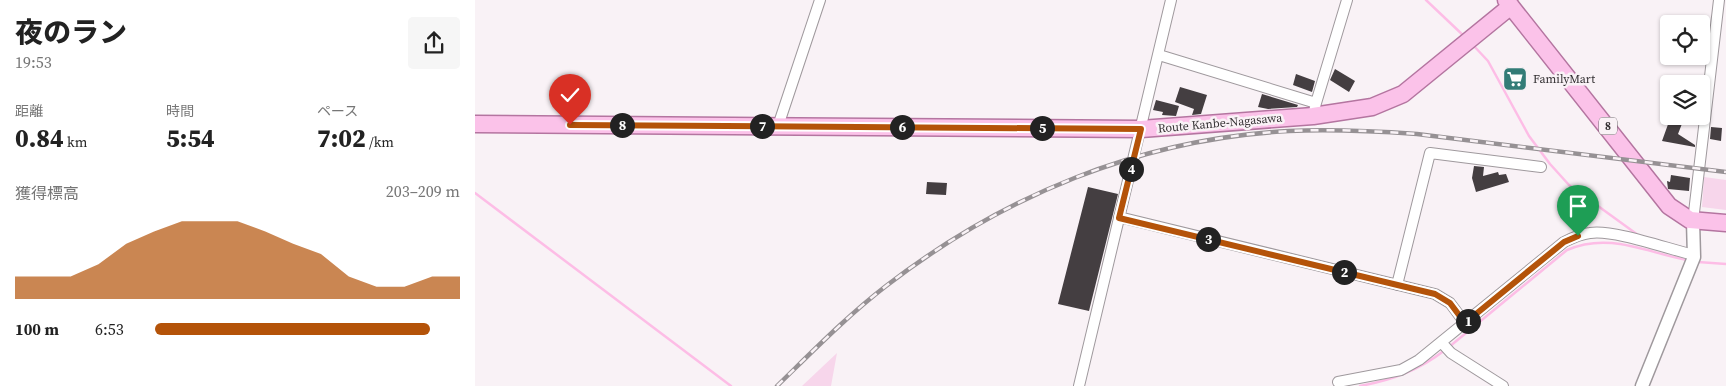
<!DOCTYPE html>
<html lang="ja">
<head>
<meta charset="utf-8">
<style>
	body { margin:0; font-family:"Source Serif 4","Noto Sans JP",serif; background:#f6f6f6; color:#222; height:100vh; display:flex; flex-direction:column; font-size:19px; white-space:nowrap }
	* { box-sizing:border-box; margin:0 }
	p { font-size:16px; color:#767676 }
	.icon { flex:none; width:28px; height:28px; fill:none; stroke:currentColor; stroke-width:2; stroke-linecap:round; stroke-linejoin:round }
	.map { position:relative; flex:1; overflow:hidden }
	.details { display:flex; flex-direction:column; background:#fff; width:475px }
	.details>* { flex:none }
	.controls { position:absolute; left:1185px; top:15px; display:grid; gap:10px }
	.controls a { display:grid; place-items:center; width:50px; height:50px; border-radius:5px; background:#fff; box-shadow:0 1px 4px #0004; font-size:25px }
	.pin { position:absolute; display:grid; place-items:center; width:42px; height:42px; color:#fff; margin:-51px -21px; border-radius:50% 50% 50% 0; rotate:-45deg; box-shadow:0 0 5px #0007 }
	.pin .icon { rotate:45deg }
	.km { position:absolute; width:25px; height:25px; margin:-12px; border-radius:50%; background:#222; color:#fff; font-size:14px; line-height:25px; text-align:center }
	.round { display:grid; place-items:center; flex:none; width:52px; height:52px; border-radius:5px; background:#f6f6f6 }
	.head { display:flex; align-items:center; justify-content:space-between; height:85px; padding:0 15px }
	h1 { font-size:28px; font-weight:800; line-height:38px }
	.stats { display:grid; grid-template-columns:repeat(3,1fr); gap:8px; height:85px; padding:5px 15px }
	.stats div { display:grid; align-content:center }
	.stats b { font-size:25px; font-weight:800 }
	.stats small { font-size:14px; font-weight:400 }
	.stats p { font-size:14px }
	.chart { height:140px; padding:10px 15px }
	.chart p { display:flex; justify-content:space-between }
	.chart svg { width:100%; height:90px; margin-top:5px; fill:#b45309; opacity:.7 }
	ul { padding:0 15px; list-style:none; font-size:16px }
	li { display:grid; grid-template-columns:80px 60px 1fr; align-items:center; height:38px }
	li i { height:12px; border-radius:6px; background:#b45309 }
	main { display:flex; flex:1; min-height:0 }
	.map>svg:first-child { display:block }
</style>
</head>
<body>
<main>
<section class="details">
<div class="head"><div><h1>夜のラン</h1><p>19:53</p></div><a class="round"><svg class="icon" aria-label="share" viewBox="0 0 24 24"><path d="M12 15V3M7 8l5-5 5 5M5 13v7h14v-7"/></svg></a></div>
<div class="stats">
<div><p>距離</p><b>0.84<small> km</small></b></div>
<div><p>時間</p><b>5:54</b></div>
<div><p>ペース</p><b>7:02<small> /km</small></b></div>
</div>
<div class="chart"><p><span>獲得標高</span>203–209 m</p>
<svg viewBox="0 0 160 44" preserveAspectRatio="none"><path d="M0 44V33L10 33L20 33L30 27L40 17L50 11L60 6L70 6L80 6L90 11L100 17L110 22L120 33L130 38L140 38L150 33L160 33V44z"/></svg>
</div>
<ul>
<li><b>100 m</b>6:53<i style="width:90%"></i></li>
</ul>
</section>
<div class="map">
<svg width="1251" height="386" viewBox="0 0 1251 386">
	<rect width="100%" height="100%" fill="#f9f2f6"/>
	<path fill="#f7d6eb" d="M 1229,177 L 1251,180 L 1251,210 L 1227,207 Z
		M 362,353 L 356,386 L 327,386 Z"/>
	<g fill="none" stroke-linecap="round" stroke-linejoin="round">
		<path stroke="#fdbde6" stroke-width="2.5" d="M 951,0 L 990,37
			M 997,44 L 1013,61 L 1054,136 L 1075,164 L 1094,185 L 1163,235
			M 0,193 L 256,386
			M 1223,262 L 1251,264
			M 974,347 L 1092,250 C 1134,232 1170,252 1212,260
			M 885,386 C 917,380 943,371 970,350"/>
	</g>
	<path fill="#443e41" d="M 860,69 L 880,81 L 874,92 L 855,80 Z
		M 821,74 L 840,81 L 837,92 L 818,85 Z
		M 705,87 L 732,95 L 726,114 L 717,115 L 719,109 L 700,102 Z
		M 787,94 L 823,105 L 822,107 L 793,109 L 783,107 Z
		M 681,100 L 704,106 L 701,116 L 687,115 L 688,112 L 678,110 Z
		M 1196,116 L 1210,116 L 1203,134 L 1220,145 L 1220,147 L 1187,141 Z
		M 1236,127 L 1247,128 L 1246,141 L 1235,139 Z
		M 999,166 L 1009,167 L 1008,176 L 1023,172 L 1024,175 L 1031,174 L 1034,182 L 1001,192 L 997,178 Z
		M 1196,175 L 1215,178 L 1214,191 L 1193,189 L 1192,181 L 1195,182 Z
		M 452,182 L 472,183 L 471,195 L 451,194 Z
		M 613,187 L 643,194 L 614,311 L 583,304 Z"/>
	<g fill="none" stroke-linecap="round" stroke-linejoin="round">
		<defs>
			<path id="minor" d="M 684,55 L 841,103 L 838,116
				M 841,103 L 872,0
				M 303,126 L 345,0
				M 644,217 L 960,294 L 975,303 L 990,323
				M 1218,221 L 1244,0
				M 922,285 L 955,153 L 1066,167
				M 966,342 L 976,353 L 1028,386
				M 863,382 L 926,370 L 944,360 L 1089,242 C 1097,238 1106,234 1115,233 C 1138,229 1193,249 1219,255
				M 604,386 L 696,0"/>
			<path id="tertiary" d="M 1167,386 L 1219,257 L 1218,221"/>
			<path id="primary" d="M 1031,0 L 1194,206 L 1215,220 L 1251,223
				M 0,124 L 666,129 L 838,116 L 897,107 L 928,94 L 1036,6"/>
		</defs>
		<use href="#minor" stroke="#9f999d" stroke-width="12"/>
		<use href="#tertiary" stroke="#9f999d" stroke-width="15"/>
		<use href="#primary" stroke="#b475a0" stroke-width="19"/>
		<use href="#minor" stroke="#fff" stroke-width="10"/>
		<use href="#tertiary" stroke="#fff" stroke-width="12"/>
		<use href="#primary" stroke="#fbc2e9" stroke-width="16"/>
		<defs>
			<path id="rail" d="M 302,386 C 337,352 372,316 411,286 C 528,196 664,139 814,131 C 857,129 899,131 942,134 L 1251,172"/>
		</defs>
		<use href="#rail" stroke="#969194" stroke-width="4.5"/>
		<use href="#rail" stroke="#f9f2f6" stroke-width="2.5" stroke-dasharray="8" stroke-linecap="butt"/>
	</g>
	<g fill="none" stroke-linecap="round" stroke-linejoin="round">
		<defs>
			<path id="route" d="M 95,125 L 666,129 L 644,218 L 960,294 L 975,303 L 990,323 L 1089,242 L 1103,236"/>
		</defs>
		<use href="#route" stroke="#fff" stroke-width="10"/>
		<use href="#route" stroke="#b45309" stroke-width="6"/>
	</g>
	<defs>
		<symbol id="supermarket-square" viewBox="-11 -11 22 22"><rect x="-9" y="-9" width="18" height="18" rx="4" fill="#337c77" stroke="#f9f2f6"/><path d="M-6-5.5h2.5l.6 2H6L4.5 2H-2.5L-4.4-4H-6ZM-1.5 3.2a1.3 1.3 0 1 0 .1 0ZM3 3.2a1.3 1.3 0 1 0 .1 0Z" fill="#fff"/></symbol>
	</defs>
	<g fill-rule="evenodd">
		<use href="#supermarket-square" x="1026" y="65" width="28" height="28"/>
	</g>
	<g text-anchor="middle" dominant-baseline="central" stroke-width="5" stroke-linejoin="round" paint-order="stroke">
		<rect fill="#f9f2f6" stroke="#6f6b6e" stroke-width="1" x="1124" y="117.5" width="18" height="17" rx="4"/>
		<g font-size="11" font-weight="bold" fill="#343133">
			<text x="1133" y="126">8</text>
		</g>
		<g font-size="12" fill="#343133" stroke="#f9f2f6" text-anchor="start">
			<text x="1058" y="79">FamilyMart</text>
		</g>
		<g font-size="12" fill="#343133" stroke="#f9f2f6">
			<text transform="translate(745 123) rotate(-5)">Route Kanbe-Nagasawa</text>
		</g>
	</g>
</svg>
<div class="controls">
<a><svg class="icon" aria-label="locate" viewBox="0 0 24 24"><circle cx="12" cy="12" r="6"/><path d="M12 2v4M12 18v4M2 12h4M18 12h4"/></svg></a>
<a><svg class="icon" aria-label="layers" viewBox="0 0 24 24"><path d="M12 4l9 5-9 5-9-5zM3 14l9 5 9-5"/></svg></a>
</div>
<div class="pin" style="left:1103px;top:236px;background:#1e9e55"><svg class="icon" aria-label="arrive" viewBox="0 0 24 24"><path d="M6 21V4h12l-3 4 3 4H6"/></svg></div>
<div class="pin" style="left:95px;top:125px;background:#d93025"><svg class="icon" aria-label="check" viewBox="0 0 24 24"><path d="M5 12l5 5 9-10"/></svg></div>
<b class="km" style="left:993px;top:321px">1</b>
<b class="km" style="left:869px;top:272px">2</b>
<b class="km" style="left:733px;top:239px">3</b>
<b class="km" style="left:656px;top:169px">4</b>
<b class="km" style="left:567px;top:128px">5</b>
<b class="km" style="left:427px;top:127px">6</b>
<b class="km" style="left:287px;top:126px">7</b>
<b class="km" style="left:147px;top:125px">8</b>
</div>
</main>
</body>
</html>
